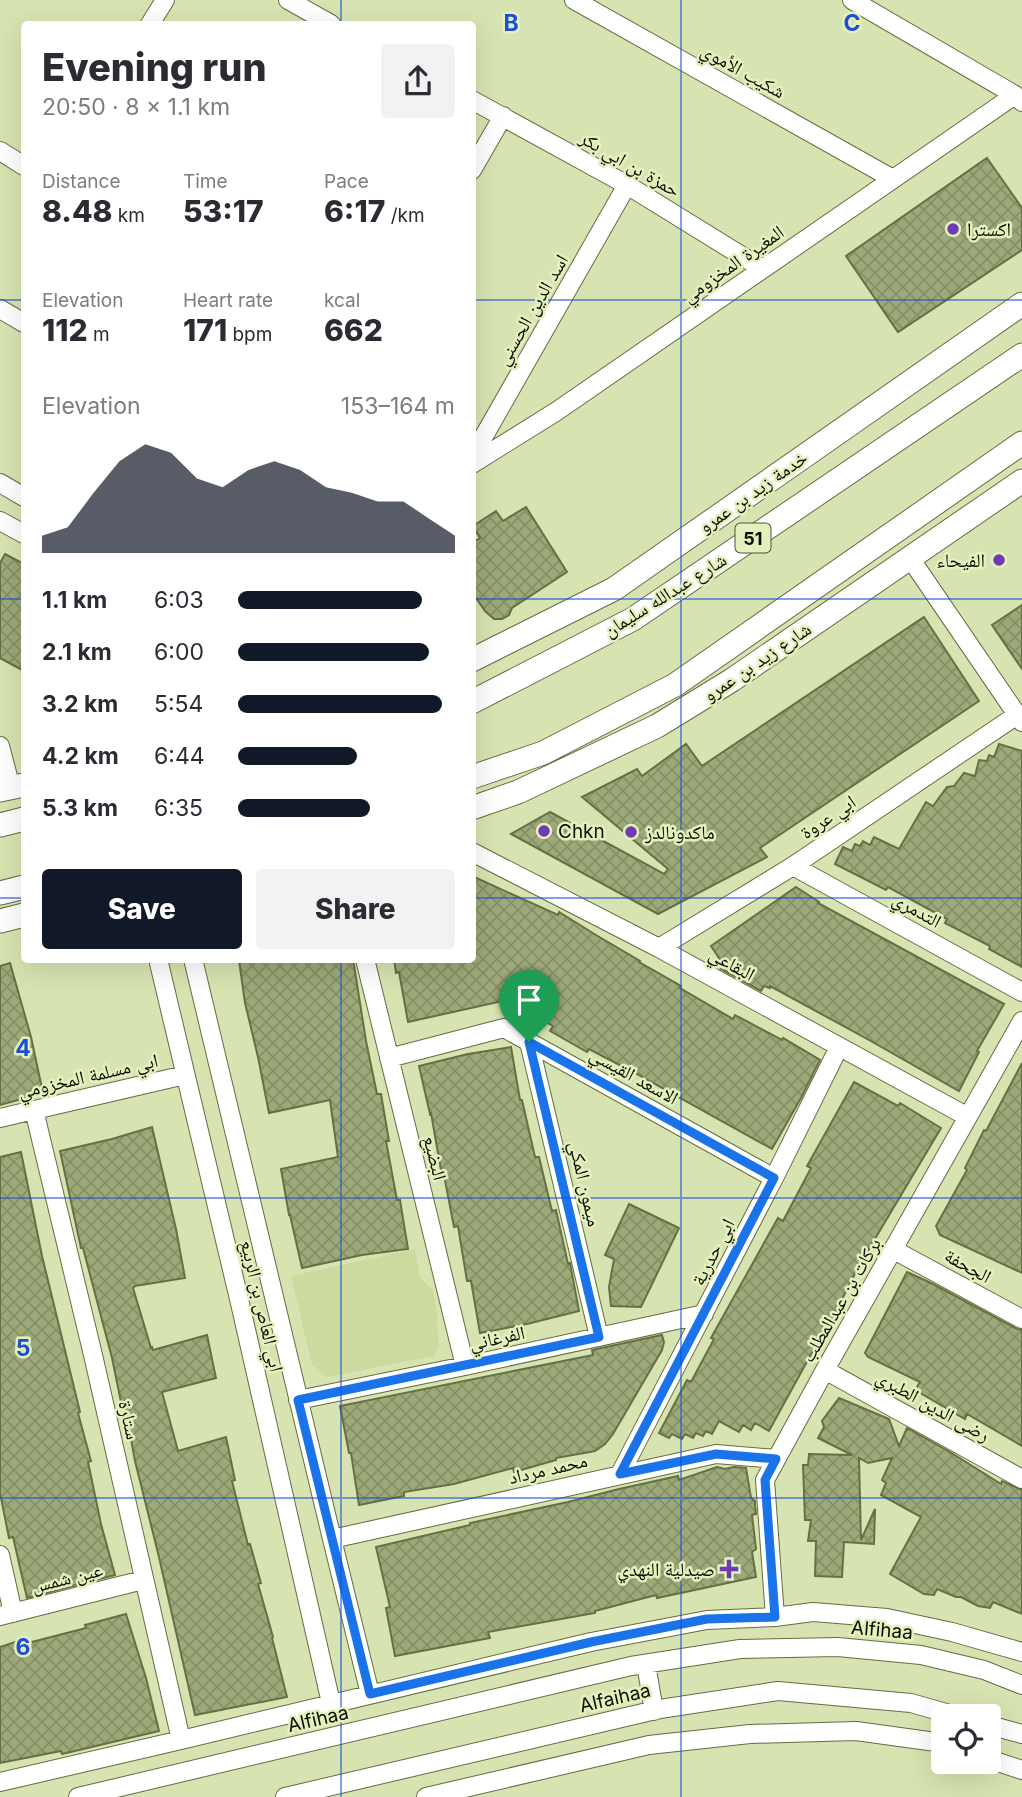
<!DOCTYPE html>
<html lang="en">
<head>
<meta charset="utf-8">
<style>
	body { margin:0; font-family:Inter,"Noto Naskh Arabic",sans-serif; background:#f2f2f3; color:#2b2b33; height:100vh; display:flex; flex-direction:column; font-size:26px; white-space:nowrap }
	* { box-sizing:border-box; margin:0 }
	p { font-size:23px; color:#7c7c81 }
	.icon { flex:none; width:38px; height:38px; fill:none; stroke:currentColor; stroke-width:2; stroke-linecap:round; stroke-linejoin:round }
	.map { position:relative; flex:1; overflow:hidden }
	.sheet { position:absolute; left:21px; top:21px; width:455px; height:942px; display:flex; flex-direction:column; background:#fff; border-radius:7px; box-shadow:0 7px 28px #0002 }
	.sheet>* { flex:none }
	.controls { position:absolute; left:931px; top:1704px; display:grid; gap:14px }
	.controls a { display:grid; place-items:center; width:70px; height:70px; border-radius:7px; background:#fff; box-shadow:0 7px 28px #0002; font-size:35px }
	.pin { position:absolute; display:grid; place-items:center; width:60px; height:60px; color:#fff; margin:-72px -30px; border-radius:50% 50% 50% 0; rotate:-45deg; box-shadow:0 0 7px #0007 }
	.pin .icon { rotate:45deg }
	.round { display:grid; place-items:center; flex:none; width:74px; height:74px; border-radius:7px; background:#f2f2f3 }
	.overview { display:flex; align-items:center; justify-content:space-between; height:119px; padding:0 21px }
	h1 { font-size:38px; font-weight:800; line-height:52px }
	.figures { display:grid; grid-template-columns:repeat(3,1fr); gap:10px; height:119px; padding:7px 21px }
	.figures div { display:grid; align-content:center }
	.figures b { font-size:30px; font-weight:800 }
	.figures small { font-size:19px; font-weight:400 }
	.figures p { font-size:19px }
	.chart { height:196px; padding:14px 21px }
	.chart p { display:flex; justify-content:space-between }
	.chart svg { width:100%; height:126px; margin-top:7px; fill:#111827; opacity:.7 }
	.button { display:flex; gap:14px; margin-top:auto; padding:14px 21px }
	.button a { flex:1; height:80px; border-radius:7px; background:#111827; color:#fff; font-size:28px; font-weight:800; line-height:80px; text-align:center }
	.button a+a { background:#f2f2f3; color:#2b2b33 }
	ul { padding:0 21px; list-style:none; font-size:23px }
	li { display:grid; grid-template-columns:112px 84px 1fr; align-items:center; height:52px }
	li i { height:18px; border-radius:9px; background:#111827 }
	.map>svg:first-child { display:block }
</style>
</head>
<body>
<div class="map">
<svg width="1022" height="1797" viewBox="0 0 1022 1797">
	<defs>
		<pattern id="building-cross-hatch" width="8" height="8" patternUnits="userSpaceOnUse" patternTransform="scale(1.75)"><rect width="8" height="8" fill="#9da978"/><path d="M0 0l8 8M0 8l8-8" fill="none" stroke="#869066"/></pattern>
	</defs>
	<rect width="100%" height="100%" fill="#d7e4b1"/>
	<path fill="#ccdaa0" d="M 415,1249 L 420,1277 L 433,1291 L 438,1319 L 437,1323 L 439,1346 L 434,1356 L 327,1377 L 312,1365 L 291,1276 Z"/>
	<path fill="url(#building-cross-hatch)" stroke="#667042" stroke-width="2" d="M 987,158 L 1022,208 L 1022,250 L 898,332 L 846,256 Z
		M 526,507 L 567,572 L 512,608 L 509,615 L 502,619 L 494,619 L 485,611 L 472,592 L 472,543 L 480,538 L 473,526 L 496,511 L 503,521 Z
		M 5,554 L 24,564 L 24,671 L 0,658 L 0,563 Z
		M 1022,605 L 1022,669 L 992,625 Z
		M 924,617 L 979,701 L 760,848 L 767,857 L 658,914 L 511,834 L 550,812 L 664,874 L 668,869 L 582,797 L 637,769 L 642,776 L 686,744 L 702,766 Z
		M 999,744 L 1022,751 L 1022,967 L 989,949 L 990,946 L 945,923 L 947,919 L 888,887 L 886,890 L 835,864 L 843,847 L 852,851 L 855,844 L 860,846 L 863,841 L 870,845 L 874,837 L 899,849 L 926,802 L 933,806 L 947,787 L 954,786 L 964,773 L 975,776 L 979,760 L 987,761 L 989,755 L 994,757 Z
		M 472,876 L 558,915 L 559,912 L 596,935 L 640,961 L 639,962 L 681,986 L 680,988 L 733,1019 L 735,1015 L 782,1040 L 783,1038 L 820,1060 L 801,1098 L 772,1149 L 635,1073 L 589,1049 L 587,1052 L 550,1031 L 553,1026 L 507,1000 L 408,1022 L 399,972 L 396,973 L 394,959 L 472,959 Z
		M 796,887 L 819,902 L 818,903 L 1004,1004 L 977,1051 L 979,1052 L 959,1091 L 869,1040 L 770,986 L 770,988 L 764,986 L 761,991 L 721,969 L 725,967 L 711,946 Z
		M 247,959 L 353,959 L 366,1041 L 377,1094 L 381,1094 L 389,1141 L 386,1141 L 397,1200 L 400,1200 L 408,1249 L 362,1255 L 302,1268 L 290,1215 L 289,1215 L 281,1169 L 338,1157 L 330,1100 L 269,1113 L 258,1057 L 245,1003 L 239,960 Z
		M 10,963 L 31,1037 L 43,1093 L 0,1105 L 0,966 Z
		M 511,1047 L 520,1100 L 522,1100 L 535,1157 L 539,1157 L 552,1211 L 556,1210 L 568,1264 L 570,1263 L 579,1311 L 527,1324 L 480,1333 L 471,1281 L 467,1281 L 458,1226 L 454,1227 L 443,1170 L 441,1170 L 431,1113 L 430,1114 L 419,1066 L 468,1054 Z
		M 1022,1063 L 1022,1273 L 940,1235 L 936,1226 L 967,1170 L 965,1168 L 984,1130 L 986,1131 Z
		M 854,1082 L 898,1106 L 900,1103 L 941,1128 L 860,1264 L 817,1348 L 815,1347 L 769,1431 L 755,1423 L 751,1430 L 743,1425 L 739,1432 L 719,1421 L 712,1434 L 706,1431 L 703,1436 L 696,1433 L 693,1438 L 685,1434 L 682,1439 L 672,1434 L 669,1438 L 659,1433 L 687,1380 L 691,1382 L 714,1339 L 711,1338 L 778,1218 L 783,1221 L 811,1168 L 807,1166 Z
		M 152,1127 L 176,1229 L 185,1278 L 135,1286 L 133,1288 L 151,1348 L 152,1347 L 153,1350 L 207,1335 L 216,1378 L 162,1392 L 178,1451 L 226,1437 L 235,1480 L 232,1481 L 248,1545 L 250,1544 L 261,1583 L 258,1584 L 273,1637 L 272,1638 L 287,1697 L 195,1715 L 158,1553 L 135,1461 L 124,1401 L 121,1402 L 112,1358 L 83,1248 L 81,1248 L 60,1151 L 112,1139 Z
		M 21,1152 L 42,1256 L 80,1412 L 78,1413 L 91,1461 L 88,1462 L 101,1524 L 115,1575 L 27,1598 L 13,1537 L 9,1538 L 0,1493 L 0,1157 Z
		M 629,1204 L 679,1228 L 641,1307 L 611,1306 L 609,1287 L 614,1259 L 605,1255 Z
		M 907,1272 L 933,1284 L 1017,1329 L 1022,1330 L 1022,1446 L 967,1414 L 965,1419 L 915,1390 L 920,1382 L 868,1357 L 865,1353 Z
		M 662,1335 L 664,1342 L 662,1350 L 613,1434 L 605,1444 L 595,1451 L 556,1458 L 556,1460 L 514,1472 L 513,1468 L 454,1484 L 404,1492 L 404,1496 L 359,1505 L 351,1453 L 349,1453 L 340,1406 L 593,1355 L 592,1350 Z
		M 839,1398 L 889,1419 L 899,1446 L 907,1428 L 950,1452 L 1001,1484 L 1002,1481 L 1022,1490 L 1022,1614 L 993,1602 L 990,1608 L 978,1606 L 961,1597 L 956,1597 L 937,1589 L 934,1595 L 924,1594 L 890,1574 L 921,1517 L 881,1495 L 886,1483 L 882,1480 L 892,1458 L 868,1463 L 859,1458 L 861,1540 L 875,1509 L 874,1544 L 844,1542 L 842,1577 L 815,1576 L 816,1541 L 808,1541 L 811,1520 L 805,1520 L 803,1465 L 808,1465 L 809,1454 L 852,1455 L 818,1438 L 824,1427 L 822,1421 Z
		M 717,1467 L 725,1469 L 734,1467 L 746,1468 L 751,1498 L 755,1501 L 755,1505 L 756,1514 L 752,1515 L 756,1549 L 752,1552 L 756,1577 L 657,1598 L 656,1595 L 595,1611 L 595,1613 L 488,1632 L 490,1638 L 395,1656 L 386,1608 L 390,1607 L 376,1547 L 470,1525 L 470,1523 L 568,1502 L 619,1489 L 678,1476 L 679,1480 Z
		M 126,1614 L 146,1678 L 159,1731 L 62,1754 L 61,1751 L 0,1763 L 0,1647 L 27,1638 L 28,1643 L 86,1628 L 85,1625 Z"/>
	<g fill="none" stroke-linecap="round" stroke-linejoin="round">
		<defs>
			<path id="minor" d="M 288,0 L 331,24
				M 574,0 L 893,179
				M 852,0 L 1015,95 L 1022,102
				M 150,24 L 165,0
				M 472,100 L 627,185 L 763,269
				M 0,151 L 24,166
				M 472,170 L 503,116
				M 0,309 L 24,323
				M 472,457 L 627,185
				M 472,464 L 557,411 L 1015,95
				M 0,483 L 24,497
				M 0,521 L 24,534
				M 910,558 L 1022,722
				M 0,746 L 11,788
				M 472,852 L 659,948 L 968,1117
				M 793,866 L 1022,992
				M 659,948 L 793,866 L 1017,715
				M 158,959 L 239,1299 L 331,1703
				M 193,959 L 332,1539 L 370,1694
				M 365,959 L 465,1366
				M 529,1042 L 599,1337
				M 389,1058 L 504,1028 L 774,1178
				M 34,1110 L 93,1355 L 181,1740
				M 0,1118 L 185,1075
				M 894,1250 L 1022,1319
				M 825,1370 L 1022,1479
				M 298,1400 L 465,1366 L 704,1314
				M 620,1474 L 774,1178 L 839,1047
				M 332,1539 L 716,1454 L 776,1459
				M 0,1555 L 13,1613
				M 0,1616 L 143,1580
				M 775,1617 L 765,1480 L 825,1370 L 1022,1021
				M 646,1664 L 654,1711
				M 989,1725 L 1022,1734
				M 989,1759 L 1022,1770
				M 0,1782 L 181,1740 L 591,1642 L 707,1620 L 775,1617 L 813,1612 L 887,1618 L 952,1632 L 1022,1652
				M 78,1797 L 631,1666 L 740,1649 L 838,1647 L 921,1655 L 984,1670 L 1022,1685
				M 285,1797 L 660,1709 L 778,1691 L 911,1703 L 960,1717
				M 426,1797 L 649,1745 L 750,1734 L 856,1731 L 943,1743"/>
			<path id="major" d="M 472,660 L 614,589 L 1022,304
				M 472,702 L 633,619 L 1022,355
				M 472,777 L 543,753 L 675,685 L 1022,443
				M 0,790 L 24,785
				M 472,808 L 518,792 L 657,726 L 732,680 L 1022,481
				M 0,825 L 24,819
				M 0,893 L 24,887
				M 0,921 L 24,915"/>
		</defs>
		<use href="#minor" stroke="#636e40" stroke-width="20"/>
		<use href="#major" stroke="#636e40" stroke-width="25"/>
		<use href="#minor" stroke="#fff" stroke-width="18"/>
		<use href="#major" stroke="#fff" stroke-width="23"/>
	</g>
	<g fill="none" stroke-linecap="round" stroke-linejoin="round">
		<defs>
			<path id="route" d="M 529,1042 L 774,1178 L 620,1474 L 716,1454 L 776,1459 L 765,1480 L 775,1617 L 707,1619 L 591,1642 L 370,1694 L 298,1400 L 599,1337 Z"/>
		</defs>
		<use href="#route" stroke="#fff" stroke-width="14"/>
		<use href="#route" stroke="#1a73e8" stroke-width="9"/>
	</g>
	<path fill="none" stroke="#1d4ed8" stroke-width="2" stroke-opacity="0.55" d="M 341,0 L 341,24M 681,0 L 681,1797M 0,300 L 24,300M 472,300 L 1022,300M 0,599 L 24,599M 472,599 L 1022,599M 0,898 L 24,898M 472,898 L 1022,898M 341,959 L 341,1797M 0,1198 L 1022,1198M 0,1498 L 1022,1498"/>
	<g fill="#6e3bb3" stroke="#e4f1be" stroke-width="2.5">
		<circle cx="953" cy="229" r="7"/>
		<circle cx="999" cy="560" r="7"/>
		<circle cx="544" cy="831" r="7"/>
		<circle cx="631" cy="832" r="7"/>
		<path d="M725.5 1558.5h7v7h7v7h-7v7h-7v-7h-7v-7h7z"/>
	</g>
	<g text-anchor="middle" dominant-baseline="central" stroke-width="5" stroke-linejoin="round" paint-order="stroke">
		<rect fill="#e4f1be" stroke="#4d543a" stroke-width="2" x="735.5" y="523.5" width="35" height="29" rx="5"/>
		<g font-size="18" font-weight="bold" fill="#0c1001">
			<text x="753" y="538">51</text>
		</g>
		<g font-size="19" fill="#0c1001" stroke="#e4f1be">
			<text transform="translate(743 71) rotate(29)">شكيب الأموي</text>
			<text transform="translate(630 164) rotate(30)">حمزة بن ابي بكر</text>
			<text transform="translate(733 264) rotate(-35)">المغيرة المخزومي</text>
			<text transform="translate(532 310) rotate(-60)">اسد الدين الحسني</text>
			<text transform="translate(753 492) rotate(-35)">خدمة زيد بن عمرو</text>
			<text transform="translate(665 595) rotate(-32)">شارع عبدالله سليمان</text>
			<text transform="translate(757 662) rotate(-34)">شارع زيد بن عمرو</text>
			<text transform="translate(828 817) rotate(-34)">ابي عروة</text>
			<text transform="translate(917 910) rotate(29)">التدمري</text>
			<text transform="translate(732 964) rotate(29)">البقاعي</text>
			<text transform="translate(88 1076) rotate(-13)">ابي مسلمة المخزومي</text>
			<text transform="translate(634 1076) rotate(29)">الاسعد القيسي</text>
			<text transform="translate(435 1158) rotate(76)">البضيع</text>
			<text transform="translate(585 1184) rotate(77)">ميمون المكي</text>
			<text transform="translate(713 1252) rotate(-63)">ابي حدرية</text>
			<text transform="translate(968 1266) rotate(29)">الجحفة</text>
			<text transform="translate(841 1300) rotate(-60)">بركات بن عبدالمطلب</text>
			<text transform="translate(262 1306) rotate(77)">ابي العاص بن الربيع</text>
			<text transform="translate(497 1338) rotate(-12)">الفرغاني</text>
			<text transform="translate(933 1406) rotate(29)">رضى الدين الطبري</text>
			<text transform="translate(129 1420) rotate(77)">ستارة</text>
			<text transform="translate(548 1469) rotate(-13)">محمد مرداد</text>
			<text transform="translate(67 1578) rotate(-14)">عين شمس</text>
			<text transform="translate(882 1630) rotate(5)">Alfihaa</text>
			<text transform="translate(615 1698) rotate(-13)">Alfaihaa</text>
			<text transform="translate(318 1719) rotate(-13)">Alfihaa</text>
		</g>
		<g font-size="19" fill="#0c1001" stroke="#e4f1be" text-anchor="start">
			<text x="967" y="229">اكسترا</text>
			<text x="985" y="560" text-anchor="end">الفيحاء</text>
			<text x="558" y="831">Chkn</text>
			<text x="645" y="832">ماكدونالدز</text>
			<text x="715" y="1569" text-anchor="end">صيدلية النهدي</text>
		</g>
	</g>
	<g font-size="23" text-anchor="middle" font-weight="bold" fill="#1d4ed8" stroke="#e4f1be" stroke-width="5" stroke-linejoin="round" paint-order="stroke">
		<text x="511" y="31">B</text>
		<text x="852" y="31">C</text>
		<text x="23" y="1056">4</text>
		<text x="23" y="1356">5</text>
		<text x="23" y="1655">6</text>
	</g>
</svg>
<div class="controls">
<a><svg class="icon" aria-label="locate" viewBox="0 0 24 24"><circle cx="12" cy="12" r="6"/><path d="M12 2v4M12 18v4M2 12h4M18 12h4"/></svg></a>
</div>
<div class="pin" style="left:529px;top:1042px;background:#1e9e55"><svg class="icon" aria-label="arrive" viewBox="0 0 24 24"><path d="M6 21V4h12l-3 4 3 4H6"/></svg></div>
<section class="sheet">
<div class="overview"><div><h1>Evening run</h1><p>20:50 · 8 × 1.1 km</p></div><a class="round"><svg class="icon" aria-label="share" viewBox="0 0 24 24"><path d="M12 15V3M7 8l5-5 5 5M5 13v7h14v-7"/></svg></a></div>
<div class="figures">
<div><p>Distance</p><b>8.48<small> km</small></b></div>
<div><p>Time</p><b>53:17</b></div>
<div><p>Pace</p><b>6:17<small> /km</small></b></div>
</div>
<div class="figures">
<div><p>Elevation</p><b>112<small> m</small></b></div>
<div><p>Heart rate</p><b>171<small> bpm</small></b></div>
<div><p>kcal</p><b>662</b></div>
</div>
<div class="chart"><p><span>Elevation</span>153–164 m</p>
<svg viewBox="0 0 160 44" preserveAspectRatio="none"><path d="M0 44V38L10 35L20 23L30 12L40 6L50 9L60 18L70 21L80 15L90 12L100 15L110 21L120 23L130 26L140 26L150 32L160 38V44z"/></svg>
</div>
<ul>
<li><b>1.1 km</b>6:03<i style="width:85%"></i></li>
<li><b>2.1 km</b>6:00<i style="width:88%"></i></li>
<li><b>3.2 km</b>5:54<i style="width:94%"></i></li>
<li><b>4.2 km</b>6:44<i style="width:55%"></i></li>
<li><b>5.3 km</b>6:35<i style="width:61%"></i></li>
</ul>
<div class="button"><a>Save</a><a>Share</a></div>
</section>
</div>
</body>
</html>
